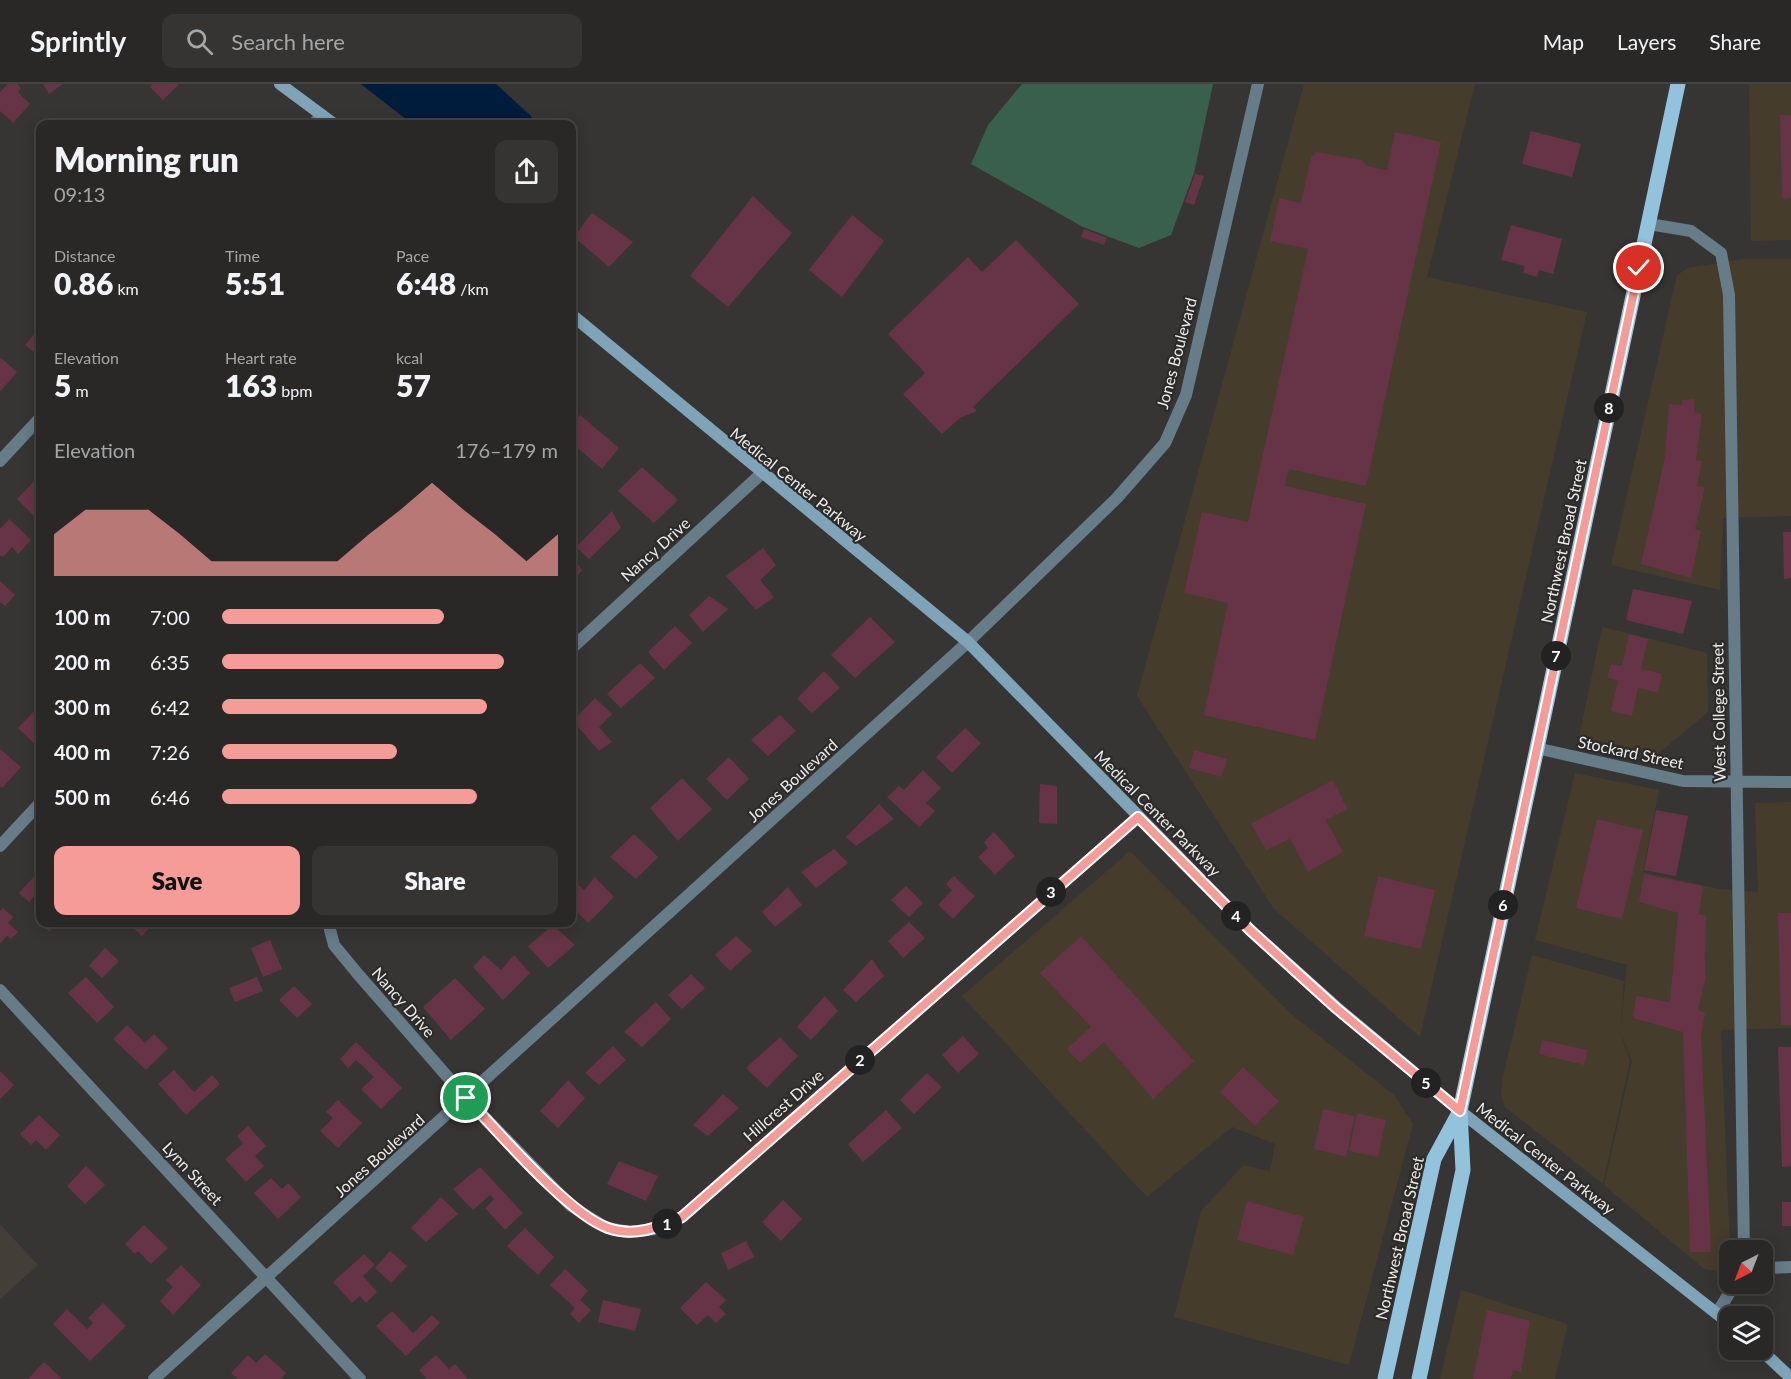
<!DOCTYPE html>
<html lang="en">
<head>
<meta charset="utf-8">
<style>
	body { margin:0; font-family:Lato,sans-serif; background:#353432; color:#f1f3f6; height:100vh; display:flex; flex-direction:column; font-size:22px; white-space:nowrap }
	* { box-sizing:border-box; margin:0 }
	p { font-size:20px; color:#a5a6a7 }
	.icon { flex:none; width:33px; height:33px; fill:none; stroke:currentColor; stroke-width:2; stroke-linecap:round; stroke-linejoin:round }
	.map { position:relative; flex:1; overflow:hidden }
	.panel { position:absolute; left:36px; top:36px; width:540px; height:807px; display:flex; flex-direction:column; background:#292826; border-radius:12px; box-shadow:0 3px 15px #0003,0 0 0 2px #454443 }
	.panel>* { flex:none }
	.needle { width:39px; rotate:222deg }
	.controls { position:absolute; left:1719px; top:1156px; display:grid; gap:12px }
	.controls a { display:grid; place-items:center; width:54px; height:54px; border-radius:12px; background:#292826; box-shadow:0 3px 15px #0003,0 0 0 2px #454443; font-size:30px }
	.pin { position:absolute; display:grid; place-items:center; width:51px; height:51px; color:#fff; margin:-26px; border:3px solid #fff; border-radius:50%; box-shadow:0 2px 6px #0007 }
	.km { position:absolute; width:30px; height:30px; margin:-15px; border-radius:50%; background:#222; color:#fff; font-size:16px; line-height:30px; text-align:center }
	.round { display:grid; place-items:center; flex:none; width:63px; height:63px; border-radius:12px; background:#353432 }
	.headline { display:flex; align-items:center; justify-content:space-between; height:102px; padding:0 18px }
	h1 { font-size:33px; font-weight:800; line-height:45px }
	.figures { display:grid; grid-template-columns:repeat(3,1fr); gap:9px; height:102px; padding:6px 18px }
	.figures div { display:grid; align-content:center }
	.figures b { font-size:30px; font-weight:800 }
	.figures small { font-size:16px; font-weight:400 }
	.figures p { font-size:16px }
	.chart { height:168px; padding:12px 18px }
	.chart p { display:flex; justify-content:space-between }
	.chart svg { width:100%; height:108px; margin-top:6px; fill:#f59b98; opacity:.7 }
	.primary-button { display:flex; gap:12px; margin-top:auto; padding:12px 18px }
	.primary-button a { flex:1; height:69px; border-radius:12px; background:#f59b98; color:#111; font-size:24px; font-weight:800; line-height:69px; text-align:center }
	.primary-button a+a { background:#353432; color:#f1f3f6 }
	ul { padding:0 18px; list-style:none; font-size:20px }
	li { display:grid; grid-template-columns:96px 72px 1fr; align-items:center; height:45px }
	li i { height:15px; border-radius:8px; background:#f59b98 }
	header { display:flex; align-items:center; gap:36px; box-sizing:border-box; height:84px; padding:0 30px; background:#292826; border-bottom:2px solid #454443 }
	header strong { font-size:28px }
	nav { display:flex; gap:33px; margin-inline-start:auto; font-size:21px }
	.search { width:420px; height:54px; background:#353432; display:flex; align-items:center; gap:15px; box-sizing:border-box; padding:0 21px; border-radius:12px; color:#a5a6a7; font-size:22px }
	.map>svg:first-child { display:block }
</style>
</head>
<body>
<header>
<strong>Sprintly</strong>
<div class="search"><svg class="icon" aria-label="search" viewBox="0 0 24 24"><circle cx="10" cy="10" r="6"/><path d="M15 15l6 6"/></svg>Search here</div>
<nav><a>Map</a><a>Layers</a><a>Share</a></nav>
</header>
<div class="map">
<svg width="1791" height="1295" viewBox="0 0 1791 1295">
	<rect width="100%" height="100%" fill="#373533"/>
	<path fill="#453c2b" d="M 1304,0 L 1475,0 L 1427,193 L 1587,228 L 1420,953 L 1274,825 L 1137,612 Z
		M 1749,0 L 1791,0 L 1791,156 L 1751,157 Z
		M 1744,175 L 1791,175 L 1791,432 L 1723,434 L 1720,506 L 1611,481 L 1677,191 L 1688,184 Z
		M 1602,543 L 1707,569 L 1708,628 L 1658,670 L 1579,653 Z
		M 1575,689 L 1659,706 L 1643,788 L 1719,805 L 1758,808 L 1755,719 L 1791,718 L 1791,944 L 1721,946 L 1730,1167 L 1726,1180 L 1716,1187 L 1704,1185 L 1604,1101 L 1632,977 L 1620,947 L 1630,977 L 1603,1100 L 1505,1023 L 1501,1011 L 1502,996 L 1532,871 L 1624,897 L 1621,941 L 1627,881 L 1535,856 Z
		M 1130,767 L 1290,929 L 1394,1011 L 1413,1040 L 1349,1281 L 1174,1233 L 1201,1127 L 1243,1081 L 1270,1087 L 1275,1060 L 1232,1043 L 1147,1113 L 962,912 Z
		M 1461,1206 L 1568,1240 L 1555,1295 L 1440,1295 Z"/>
	<path fill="#433e38" d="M 0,1140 L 38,1181 L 0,1215 Z"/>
	<path fill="#395f4d" d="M 1022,0 L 1213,0 L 1194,89 L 1171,151 L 1139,164 L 1083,143 L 971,80 L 988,41 Z"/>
	<path fill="#001c3d" d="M 361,0 L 496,0 L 531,32 L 533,40 L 412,40 Z"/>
	<path fill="#663446" d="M 8,0 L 17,0 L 21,4 L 18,8 L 30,20 L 13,39 L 0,27 L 0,8 Z
		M 43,0 L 63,0 L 49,10 Z
		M 152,0 L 179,0 L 163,16 L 150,3 Z
		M 1780,31 L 1791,31 L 1791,114 L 1782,115 Z
		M 1531,47 L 1581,60 L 1572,93 L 1522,80 Z
		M 1395,48 L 1441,58 L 1366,402 L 1289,385 L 1285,402 L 1366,420 L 1315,656 L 1204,631 L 1228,519 L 1184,509 L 1202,428 L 1248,438 L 1308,165 L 1270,157 L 1279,114 L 1301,119 L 1311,73 L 1316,68 L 1362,76 L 1366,82 L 1387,86 Z
		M 1195,90 L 1204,92 L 1194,121 L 1185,118 Z
		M 753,112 L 792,149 L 728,223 L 690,192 Z
		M 592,129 L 633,158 L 609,183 L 574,153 Z
		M 852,131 L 884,157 L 842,213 L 809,186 Z
		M 1511,141 L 1562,155 L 1553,190 L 1539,186 L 1537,193 L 1523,189 L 1525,182 L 1501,176 Z
		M 1084,145 L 1107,154 L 1104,161 L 1081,153 Z
		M 1016,156 L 1079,220 L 973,323 L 977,327 L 960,334 L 942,350 L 903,310 L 925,289 L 888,250 L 968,173 L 982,188 Z
		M 40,243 L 40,273 L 25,261 Z
		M 1,274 L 17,288 L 0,308 L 0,275 Z
		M 1694,315 L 1695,329 L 1702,330 L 1696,376 L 1702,377 L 1697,402 L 1705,403 L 1695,445 L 1701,447 L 1691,494 L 1641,480 L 1665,373 L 1669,320 L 1682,321 L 1682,316 Z
		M 580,331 L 619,364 L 602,385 L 572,359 L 572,340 Z
		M 642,383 L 678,416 L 654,439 L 618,407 Z
		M 40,391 L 40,438 L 17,415 Z
		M 612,427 L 621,444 L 589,475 L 576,463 Z
		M 9,435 L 31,456 L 18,470 L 12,463 L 3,473 L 0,471 L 0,445 Z
		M 1783,448 L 1791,448 L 1791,494 L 1784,495 Z
		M 763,464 L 776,481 L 760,496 L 774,513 L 756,526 L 726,492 Z
		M 572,472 L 582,486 L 572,498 Z
		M 0,497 L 15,511 L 5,522 L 0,518 Z
		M 1633,505 L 1692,517 L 1683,550 L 1626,536 Z
		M 709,512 L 728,525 L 703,548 L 689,531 Z
		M 870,533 L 895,558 L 855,594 L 831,571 Z
		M 675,542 L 692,559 L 664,586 L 648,568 Z
		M 1629,550 L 1648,555 L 1641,585 L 1662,590 L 1658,609 L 1638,604 L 1632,632 L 1611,627 L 1618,597 L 1607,594 L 1611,580 L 1622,582 Z
		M 640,579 L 655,594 L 621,624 L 607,610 Z
		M 824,587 L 840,604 L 812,629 L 797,615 Z
		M 595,614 L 612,630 L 599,643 L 612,658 L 599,667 L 573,637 Z
		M 39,622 L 40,656 L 36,661 L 18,644 Z
		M 780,631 L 796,647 L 768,672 L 751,656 Z
		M 965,644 L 981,659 L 952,689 L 936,673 Z
		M 0,665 L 21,683 L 2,704 L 0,702 Z
		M 1194,666 L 1227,675 L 1222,693 L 1189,684 Z
		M 729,673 L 749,695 L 727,716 L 706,695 Z
		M 923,686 L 941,704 L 926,719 L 935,727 L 919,743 L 887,713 L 899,702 L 904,706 Z
		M 682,694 L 712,725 L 678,757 L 650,724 Z
		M 1333,696 L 1347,725 L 1326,736 L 1343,768 L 1308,788 L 1290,755 L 1266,766 L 1251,740 Z
		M 1040,700 L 1057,702 L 1057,740 L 1039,739 Z
		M 879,720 L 894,735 L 856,762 L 846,753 Z
		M 1656,726 L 1688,732 L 1676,792 L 1644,786 Z
		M 1597,735 L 1643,746 L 1622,835 L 1576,824 Z
		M 994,748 L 1015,772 L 995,791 L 978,773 L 988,764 L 984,758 Z
		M 634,750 L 658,773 L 636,795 L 610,773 Z
		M 834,765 L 848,779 L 816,804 L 801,788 Z
		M 40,786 L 40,819 L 34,812 L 29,818 L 19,809 Z
		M 1644,790 L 1703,802 L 1699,830 L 1706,832 L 1705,896 L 1698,926 L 1705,929 L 1701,952 L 1711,1168 L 1690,1168 L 1683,948 L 1633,934 L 1636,912 L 1670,918 L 1678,829 L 1639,818 Z
		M 954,792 L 975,812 L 953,835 L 938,821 L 952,806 L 946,800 Z
		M 1378,792 L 1435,806 L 1421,865 L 1364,852 Z
		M 595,793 L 614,813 L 588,839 L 572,823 L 572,798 L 573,796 L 584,806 Z
		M 906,802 L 923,819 L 909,833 L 891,816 Z
		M 788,803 L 802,821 L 775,843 L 762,828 Z
		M 3,824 L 13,833 L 8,839 L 18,848 L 11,855 L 7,852 L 0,860 L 0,827 Z
		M 40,828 L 40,838 L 56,838 L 49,847 L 35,835 Z
		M 1778,829 L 1791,829 L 1791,941 L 1781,941 Z
		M 131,838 L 152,838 L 153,840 L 142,852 L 129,840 Z
		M 381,838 L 401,838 L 401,845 L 380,845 Z
		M 909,838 L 925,854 L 903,874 L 888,857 Z
		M 553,841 L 575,861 L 548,884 L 528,862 Z
		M 736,852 L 752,867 L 730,887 L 715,871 Z
		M 1081,852 L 1194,977 L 1153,1015 L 1104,958 L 1080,979 L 1067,965 L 1091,943 L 1040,889 Z
		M 270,856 L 282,885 L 263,893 L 251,864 Z
		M 105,864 L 119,877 L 102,894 L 89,882 Z
		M 484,871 L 501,886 L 514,871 L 530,889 L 503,916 L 473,883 Z
		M 872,875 L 884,892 L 856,918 L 843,906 Z
		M 691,890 L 705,904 L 682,925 L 668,911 Z
		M 86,893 L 114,923 L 97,939 L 68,909 Z
		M 257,893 L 263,907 L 235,918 L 229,904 Z
		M 455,894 L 485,925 L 451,956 L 423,923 Z
		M 294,902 L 312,920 L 297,934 L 279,916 Z
		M 825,912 L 838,927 L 811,956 L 797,943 Z
		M 656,918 L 671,935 L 642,963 L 624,948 Z
		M 127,941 L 145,959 L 154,950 L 168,964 L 146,986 L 113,955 Z
		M 963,952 L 979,970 L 958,989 L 942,971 Z
		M 780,953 L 798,972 L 767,1004 L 746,984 Z
		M 1542,956 L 1588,966 L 1584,981 L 1539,970 Z
		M 356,958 L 402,1004 L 381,1025 L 361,1005 L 374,993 L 356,976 L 348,984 L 340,975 Z
		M 613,962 L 626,976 L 599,1001 L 585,989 Z
		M 1778,963 L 1791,963 L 1791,1082 L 1782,1083 Z
		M 1243,983 L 1279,1017 L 1255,1042 L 1220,1008 Z
		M 174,986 L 194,1008 L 212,991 L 220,1000 L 186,1031 L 158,1000 Z
		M 0,987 L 14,1001 L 0,1015 Z
		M 927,989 L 942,1003 L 914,1030 L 900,1016 Z
		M 568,996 L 585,1014 L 558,1044 L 540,1027 Z
		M 723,1010 L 739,1024 L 708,1052 L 693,1041 Z
		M 338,1016 L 362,1039 L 338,1064 L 320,1047 L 333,1034 L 326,1028 Z
		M 1323,1025 L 1355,1032 L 1346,1073 L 1314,1065 Z
		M 886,1026 L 902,1044 L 863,1078 L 848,1060 Z
		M 1357,1029 L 1386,1036 L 1378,1073 L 1349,1067 Z
		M 39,1031 L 60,1051 L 46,1066 L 36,1056 L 31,1061 L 20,1050 Z
		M 248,1042 L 266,1062 L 255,1072 L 264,1082 L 246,1098 L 225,1075 L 243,1059 L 237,1052 Z
		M 619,1077 L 658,1092 L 646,1117 L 607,1100 Z
		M 86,1082 L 105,1101 L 85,1120 L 67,1102 Z
		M 480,1083 L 523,1129 L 505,1146 L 485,1124 L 494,1115 L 490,1111 L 473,1126 L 453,1105 Z
		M 271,1094 L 282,1105 L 288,1099 L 301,1113 L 278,1135 L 254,1109 Z
		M 441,1113 L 458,1130 L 426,1158 L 411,1144 Z
		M 783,1116 L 802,1135 L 781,1157 L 762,1138 Z
		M 1247,1117 L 1304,1133 L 1293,1171 L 1237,1156 Z
		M 1782,1118 L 1791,1118 L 1791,1142 L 1782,1142 Z
		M 144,1141 L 168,1164 L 151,1180 L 138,1167 L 135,1170 L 125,1160 Z
		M 525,1144 L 554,1173 L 538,1191 L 507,1162 Z
		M 746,1157 L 754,1173 L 728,1186 L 721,1169 Z
		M 390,1167 L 407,1182 L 391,1199 L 375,1184 Z
		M 364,1170 L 375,1181 L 363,1192 L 377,1208 L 366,1219 L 360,1212 L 352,1219 L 333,1198 Z
		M 181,1181 L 201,1201 L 173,1231 L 160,1217 L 173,1203 L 166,1196 Z
		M 565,1185 L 588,1207 L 580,1216 L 591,1226 L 579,1239 L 570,1230 L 575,1224 L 550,1201 Z
		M 706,1198 L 726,1216 L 719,1223 L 726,1230 L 716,1239 L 708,1231 L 697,1241 L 680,1224 Z
		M 603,1216 L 641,1225 L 635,1247 L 598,1238 Z
		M 103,1219 L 126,1242 L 90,1277 L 53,1240 L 67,1225 L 87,1245 L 93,1239 L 88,1234 Z
		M 1487,1226 L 1530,1237 L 1521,1288 L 1513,1286 L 1511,1295 L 1473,1295 Z
		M 392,1227 L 413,1249 L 432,1231 L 440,1239 L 406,1272 L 376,1242 Z
		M 265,1270 L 286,1289 L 281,1295 L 238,1295 L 231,1289 L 248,1271 L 256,1279 Z
		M 436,1271 L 449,1285 L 455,1280 L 468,1295 L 427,1295 L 419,1286 Z
		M 44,1278 L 62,1295 L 28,1295 Z"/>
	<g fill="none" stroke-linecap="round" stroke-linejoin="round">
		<path stroke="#667c89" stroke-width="12" d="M 313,40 L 322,31
			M 1649,140 L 1691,147 L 1721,169 L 1729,211 L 1744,1167
			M 0,377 L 40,334
			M 572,564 L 761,390
			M 1536,664 L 1683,697 L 1791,698
			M 0,762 L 40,719
			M 328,838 L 334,861 L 357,889 L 466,1014 L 571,1122 L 607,1144 L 629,1148 L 656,1145 L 682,1133 L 1138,733
			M 0,906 L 360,1295
			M 1762,1184 L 1791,1183
			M 1717,1229 L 1735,1200
			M 154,1295 L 968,558 L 1117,414 L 1165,359 L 1186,311 L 1258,0"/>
		<path stroke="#7fa4b9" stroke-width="12" d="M 280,0 L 334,40
			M 572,231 L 968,558 L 1250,846 L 1336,923 L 1460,1027 L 1730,1240
			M 1761,1266 L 1791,1294"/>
		<path stroke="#93c2dd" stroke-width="15" d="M 1385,1295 L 1434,1075 L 1460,1027
			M 1419,1295 L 1463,1086 L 1460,1027 L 1678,0"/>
	</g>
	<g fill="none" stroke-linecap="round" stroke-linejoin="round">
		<defs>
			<path id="route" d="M 466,1014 C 498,1047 568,1130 608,1144 C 634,1153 658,1144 682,1133 L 1138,733 L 1250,846 L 1336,924 L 1460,1027 L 1639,184"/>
		</defs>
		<use href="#route" stroke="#fff" stroke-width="12"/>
		<use href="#route" stroke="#f59b98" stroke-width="8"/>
	</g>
	<g text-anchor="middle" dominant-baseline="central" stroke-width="4.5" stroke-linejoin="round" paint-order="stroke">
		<g font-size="16" fill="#edeceb" stroke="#2d2b29">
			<text transform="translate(1176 269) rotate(-75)">Jones Boulevard</text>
			<text transform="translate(799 400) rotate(39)">Medical Center Parkway</text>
			<text transform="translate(1563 457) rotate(-78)">Northwest Broad Street</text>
			<text transform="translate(655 465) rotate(-42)">Nancy Drive</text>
			<text transform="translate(1718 628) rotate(-91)">West College Street</text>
			<text transform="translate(1631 668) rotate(12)">Stockard Street</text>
			<text transform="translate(792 696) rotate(-42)">Jones Boulevard</text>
			<text transform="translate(1158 729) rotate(45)">Medical Center Parkway</text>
			<text transform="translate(404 918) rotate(49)">Nancy Drive</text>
			<text transform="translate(783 1021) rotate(-41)">Hillcrest Drive</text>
			<text transform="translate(379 1071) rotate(-42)">Jones Boulevard</text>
			<text transform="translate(1546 1074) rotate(38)">Medical Center Parkway</text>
			<text transform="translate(193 1089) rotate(47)">Lynn Street</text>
			<text transform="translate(1399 1154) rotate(-77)">Northwest Broad Street</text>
		</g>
	</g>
</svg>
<div class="controls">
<a><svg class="needle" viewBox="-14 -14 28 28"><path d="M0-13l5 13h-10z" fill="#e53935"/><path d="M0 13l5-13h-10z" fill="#a5a6a7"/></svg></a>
<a><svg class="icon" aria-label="layers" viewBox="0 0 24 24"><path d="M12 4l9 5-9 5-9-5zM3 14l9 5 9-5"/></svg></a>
</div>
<div class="pin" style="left:466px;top:1014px;background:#1e9e55"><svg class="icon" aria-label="arrive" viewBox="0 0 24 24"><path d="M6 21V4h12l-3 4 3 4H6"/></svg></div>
<div class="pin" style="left:1639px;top:184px;background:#d93025"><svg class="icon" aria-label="check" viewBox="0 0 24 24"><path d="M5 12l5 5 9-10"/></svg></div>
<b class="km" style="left:667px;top:1140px">1</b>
<b class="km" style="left:860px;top:976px">2</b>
<b class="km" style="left:1051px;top:808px">3</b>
<b class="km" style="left:1236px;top:832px">4</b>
<b class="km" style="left:1426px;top:999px">5</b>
<b class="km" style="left:1503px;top:821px">6</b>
<b class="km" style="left:1556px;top:572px">7</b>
<b class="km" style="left:1609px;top:324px">8</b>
<section class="panel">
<div class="headline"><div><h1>Morning run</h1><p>09:13</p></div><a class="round"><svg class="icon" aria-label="share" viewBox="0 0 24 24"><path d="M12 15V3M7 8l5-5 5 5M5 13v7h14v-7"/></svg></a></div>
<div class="figures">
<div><p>Distance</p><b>0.86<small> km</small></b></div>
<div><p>Time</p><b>5:51</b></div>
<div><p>Pace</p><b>6:48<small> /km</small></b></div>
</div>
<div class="figures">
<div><p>Elevation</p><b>5<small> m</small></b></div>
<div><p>Heart rate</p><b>163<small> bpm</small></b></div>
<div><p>kcal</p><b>57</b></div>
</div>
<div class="chart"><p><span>Elevation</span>176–179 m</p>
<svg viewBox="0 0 160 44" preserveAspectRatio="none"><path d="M0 44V27L10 17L20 17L30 17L40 27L50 38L60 38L70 38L80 38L90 38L100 27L110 17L120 6L130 17L140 27L150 38L160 27V44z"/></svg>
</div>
<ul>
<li><b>100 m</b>7:00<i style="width:66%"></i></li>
<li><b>200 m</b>6:35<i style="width:84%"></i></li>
<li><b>300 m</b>6:42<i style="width:79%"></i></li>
<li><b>400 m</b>7:26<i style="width:52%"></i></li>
<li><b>500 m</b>6:46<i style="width:76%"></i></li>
</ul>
<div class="primary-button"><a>Save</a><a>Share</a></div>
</section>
</div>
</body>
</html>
